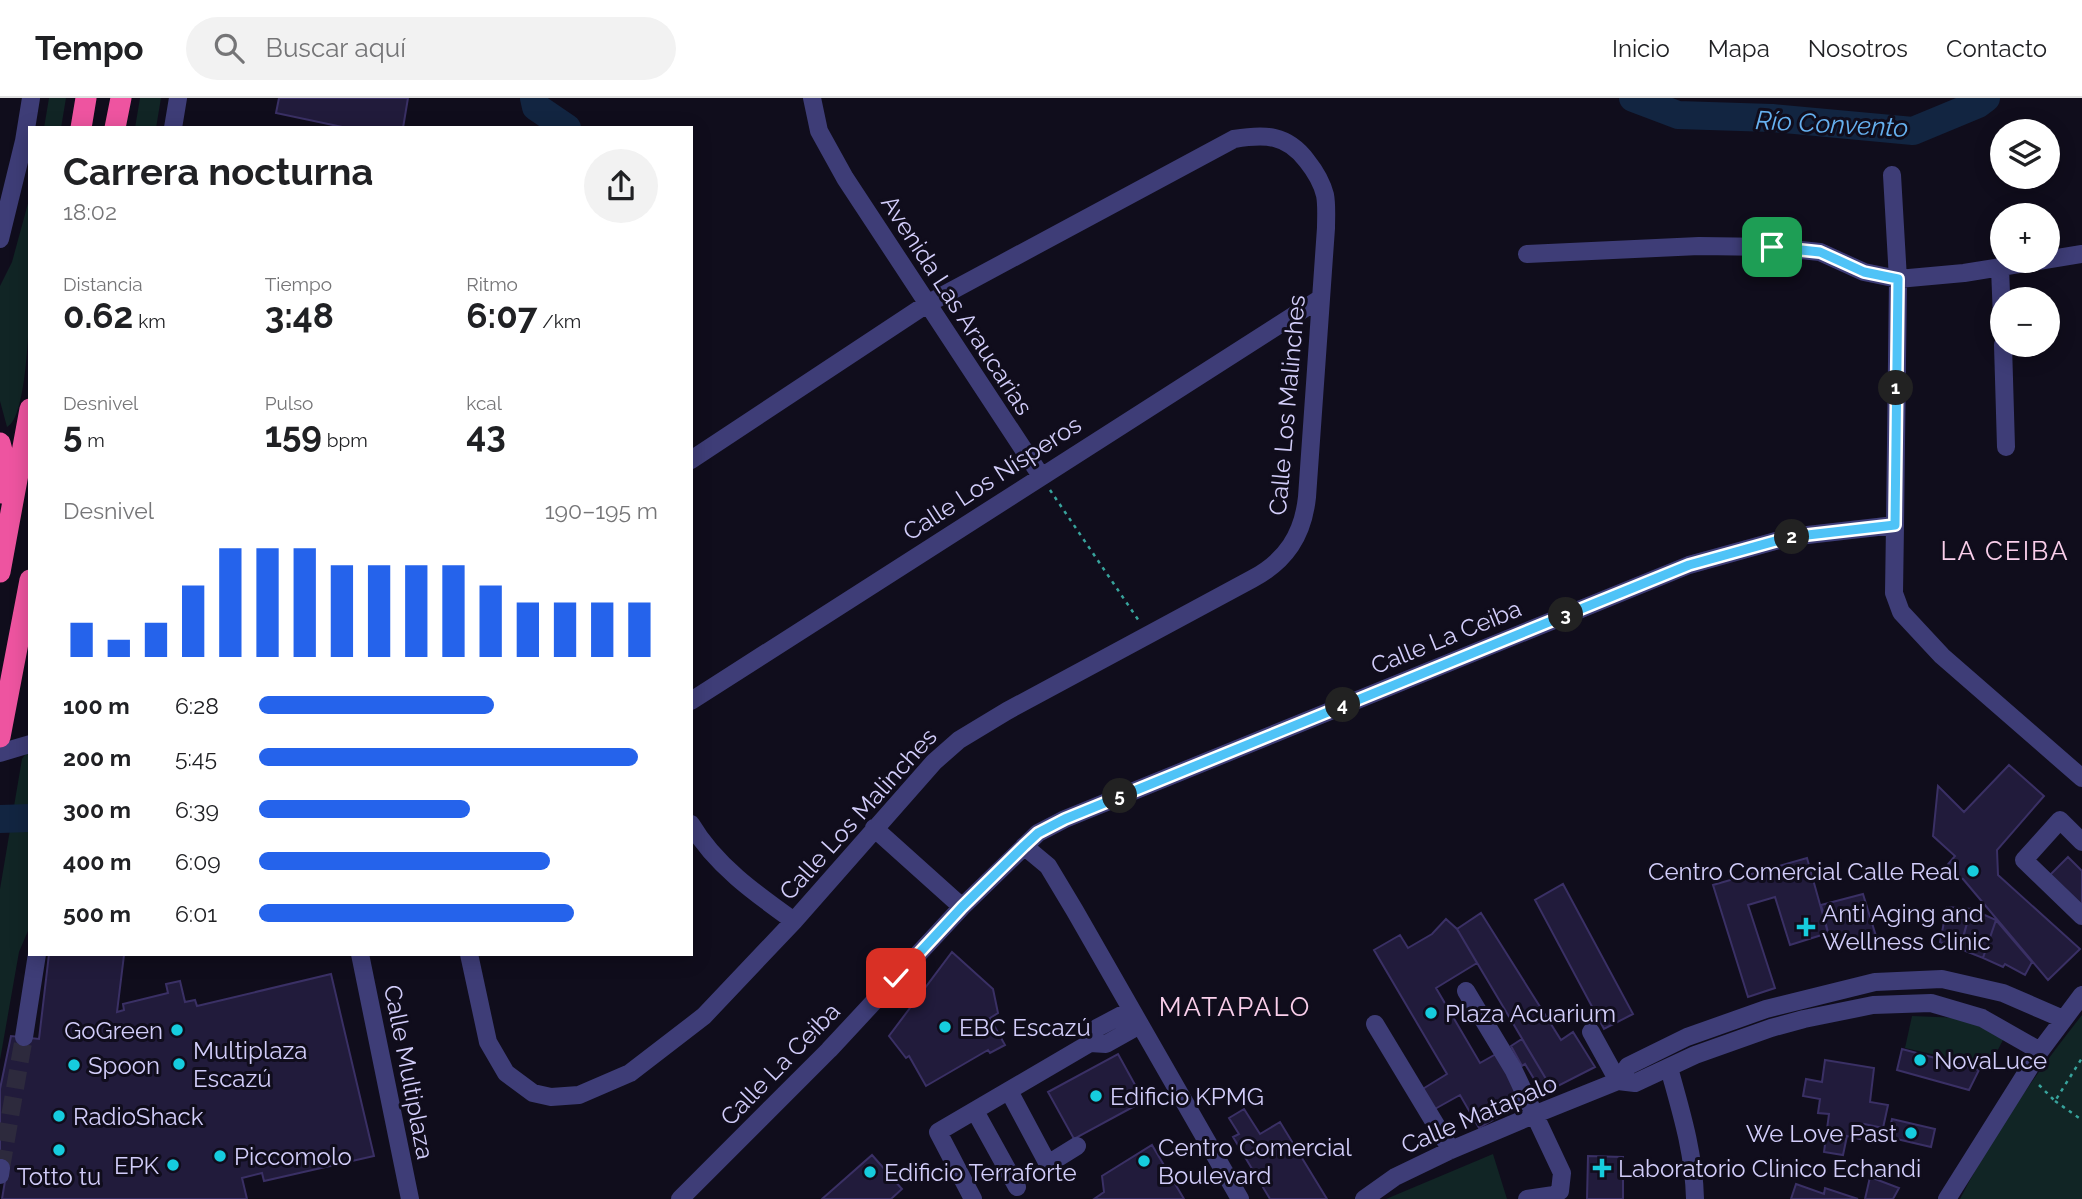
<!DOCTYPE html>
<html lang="es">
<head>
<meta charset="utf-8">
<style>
	body { margin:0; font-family:Raleway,sans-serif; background:#f2f2f2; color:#202124; height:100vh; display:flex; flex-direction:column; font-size:26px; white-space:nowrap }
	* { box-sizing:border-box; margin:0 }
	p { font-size:23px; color:#757577 }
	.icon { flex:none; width:38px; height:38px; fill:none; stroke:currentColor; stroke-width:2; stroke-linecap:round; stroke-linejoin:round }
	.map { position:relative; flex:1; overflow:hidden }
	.panel { position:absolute; left:28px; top:28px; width:665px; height:830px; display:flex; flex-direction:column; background:#fff; border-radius:0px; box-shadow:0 4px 18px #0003 }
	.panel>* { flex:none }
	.controls { position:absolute; left:1990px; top:21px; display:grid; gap:14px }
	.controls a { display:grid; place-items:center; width:70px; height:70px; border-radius:50%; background:#fff; box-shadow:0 4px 18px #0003; font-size:35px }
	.pin { position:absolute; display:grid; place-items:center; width:60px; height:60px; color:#fff; margin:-30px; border-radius:14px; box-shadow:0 4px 10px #0006 }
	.km { position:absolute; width:35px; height:35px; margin:-18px; border-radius:50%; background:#222; color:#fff; font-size:19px; line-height:35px; text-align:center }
	.round { display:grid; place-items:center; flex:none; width:74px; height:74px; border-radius:37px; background:#f2f2f2 }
	.headline { display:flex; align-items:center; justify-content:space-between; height:119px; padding:0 35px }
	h1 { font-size:38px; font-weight:700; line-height:52px }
	.metrics { display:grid; grid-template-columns:repeat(3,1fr); gap:10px; height:119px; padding:7px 35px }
	.metrics div { display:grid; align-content:center }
	.metrics b { font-size:35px; font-weight:700 }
	.metrics small { font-size:19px; font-weight:400 }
	.metrics p { font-size:19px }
	.chart { height:196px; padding:14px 35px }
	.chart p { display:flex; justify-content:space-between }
	.chart svg { width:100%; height:126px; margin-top:7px; stroke:#2563eb; stroke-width:6 }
	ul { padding:0 35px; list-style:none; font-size:23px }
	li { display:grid; grid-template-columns:112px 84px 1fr; align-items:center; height:52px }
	li i { height:18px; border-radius:9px; background:#2563eb }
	header { display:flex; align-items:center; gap:42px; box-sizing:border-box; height:98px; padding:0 35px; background:#fff; border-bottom:2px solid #e0e0e0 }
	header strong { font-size:33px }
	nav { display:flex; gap:38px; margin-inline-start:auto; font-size:24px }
	.search { width:490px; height:63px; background:#f2f2f2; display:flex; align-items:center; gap:18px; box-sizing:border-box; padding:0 24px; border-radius:38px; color:#757577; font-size:26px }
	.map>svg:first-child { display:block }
</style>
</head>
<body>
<header>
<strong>Tempo</strong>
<div class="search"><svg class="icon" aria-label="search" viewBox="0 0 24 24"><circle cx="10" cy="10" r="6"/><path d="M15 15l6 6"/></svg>Buscar aquí</div>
<nav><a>Inicio</a><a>Mapa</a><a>Nosotros</a><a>Contacto</a></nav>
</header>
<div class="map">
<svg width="2082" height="1101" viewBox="0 0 2082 1101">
	<rect width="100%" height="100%" fill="#100d1c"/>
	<path fill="#112525" d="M 49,0 L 66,0 L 61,30 L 44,30 Z
		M 140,0 L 161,0 L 156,30 L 135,30 Z
		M 30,98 C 30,133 35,316 7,329 L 0,303 L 0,188 L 12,164 Z
		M 30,649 L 30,828 L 19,854 L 0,962 L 0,791 L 22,661 Z
		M 2082,917 L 2082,1101 L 1960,1101 C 1994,1035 2036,975 2082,917 Z
		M 1912,918 L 1961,920 L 2004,940 L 1989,969 L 1905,950 Z
		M 1493,1056 L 1507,1101 L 1386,1101 Z"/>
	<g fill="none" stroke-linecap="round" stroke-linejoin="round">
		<path stroke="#122541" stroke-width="28" d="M 534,0 L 536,9 L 567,30
			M 1633,0 L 1678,17 L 1772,20 L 1913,33 L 1978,6 L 1986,0
			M 0,721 L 30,720"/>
	</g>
	<path fill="#211b3b" stroke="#3a3065" stroke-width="2" d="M 279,0 L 408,0 L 403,30 L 347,30 L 276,15 Z
		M 2009,667 L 2044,698 L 1997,752 L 1998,777 L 2080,851 L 2048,882 L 1963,781 L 1955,779 L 1945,770 L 1955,758 L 1933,738 L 1938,688 L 1964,714 Z
		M 2068,759 L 2082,773 L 2082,810 L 2049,778 Z
		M 1807,760 L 1828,835 L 1790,847 L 1775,799 L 1748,807 L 1775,890 L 1748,899 L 1713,787 Z
		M 1563,786 L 1633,916 L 1604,931 L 1535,802 Z
		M 1863,796 L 1876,838 L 1832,850 L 1821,807 Z
		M 1947,809 L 1971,811 L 1959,853 L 1940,844 Z
		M 1971,811 L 1996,822 L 1983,860 L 1960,851 Z
		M 1481,815 L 1561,942 L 1573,934 L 1595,969 L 1552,991 L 1457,831 Z
		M 1446,821 L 1457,831 L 1477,865 L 1436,890 L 1480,965 L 1496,956 L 1507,974 L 1521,966 L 1511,948 L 1522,941 L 1552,991 L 1543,996 L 1525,966 L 1508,977 L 1519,997 L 1506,1005 L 1510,1012 L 1479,1030 L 1460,997 L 1433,1012 L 1421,992 L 1447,976 L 1374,852 L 1400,837 L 1408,850 L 1432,836 Z
		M 1996,822 L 2032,864 L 2025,877 L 2005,866 L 2003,869 L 1983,860 Z
		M 952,854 L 993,891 L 998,915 L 990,920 L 1005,947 L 990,955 L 988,952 L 926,988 L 909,958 L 906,960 L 889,938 Z
		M 49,856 L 124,857 L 117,914 L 124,912 L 123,906 L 168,895 L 166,886 L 180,883 L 185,904 L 195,902 L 197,908 L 331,876 L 374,1058 L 264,1083 L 262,1075 L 242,1080 L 247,1101 L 2,1101 L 7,1071 L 0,1069 L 0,991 L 11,938 L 39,941 Z
		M 1902,951 L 1979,972 L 1969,992 L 1897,972 Z
		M 1118,956 L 1144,1003 L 1074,1041 L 1048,994 Z
		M 1825,962 L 1874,970 L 1870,1004 L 1888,1007 L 1883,1030 L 1864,1026 L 1860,1041 L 1847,1038 L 1843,1057 L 1824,1054 L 1829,1016 L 1818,1015 L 1820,1001 L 1803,998 L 1806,981 L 1822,984 Z
		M 1244,1011 L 1260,1036 L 1280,1024 L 1327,1101 L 1270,1101 L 1233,1039 L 1239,1036 L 1229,1020 Z
		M 1892,1021 L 1935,1031 L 1931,1049 L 1888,1039 Z
		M 1152,1047 L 1184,1101 L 1094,1101 L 1104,1094 L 1102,1078 Z
		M 872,1057 L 902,1091 L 891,1101 L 822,1101 Z
		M 1588,1058 L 1623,1059 L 1623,1101 L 1587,1101 Z
		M 1870,1079 L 1899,1090 L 1893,1101 L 1865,1101 Z
		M 1796,1086 L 1824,1096 L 1825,1090 L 1858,1101 L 1791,1101 Z"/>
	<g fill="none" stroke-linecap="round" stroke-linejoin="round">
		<path stroke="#2d2a3d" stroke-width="18" stroke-dasharray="18 9" stroke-linecap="butt" d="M 1,1070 L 24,939"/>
		<path stroke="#38a39c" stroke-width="2.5" stroke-dasharray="3.5 5" stroke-linecap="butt" d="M 1050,392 L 1139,523
			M 2039,987 L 2055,1003 L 2082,960
			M 2055,1003 L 2082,1022"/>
		<path stroke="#3e3d77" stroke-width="18" d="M 812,0 L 819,33 L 845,80 L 1041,378
			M 173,30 L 178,0
			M 1892,77 L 1898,181 L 1895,427
			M 0,141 L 24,43 L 31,0
			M 1527,156 L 1699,148 L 1772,149 L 1820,154 L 1864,174 L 1898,181 L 1964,175 L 2082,156
			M 2000,170 L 2002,221
			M 2003,247 L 2006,349
			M 691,603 L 1321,200
			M 0,655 L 30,646
			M 691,726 C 715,767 756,796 794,823
			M 874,730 L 962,809
			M 2082,744 L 2060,722 L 2024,762 L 2082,818
			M 1024,748 L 1048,768 L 1075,813 L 1240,1101
			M 360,856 L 410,1101
			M 469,856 L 488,944 L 506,975 L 533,995 L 551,999 L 579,997 L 630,975 L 704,918 L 794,823 L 934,664 L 959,642 L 1007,613 L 1252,481 C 1286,463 1303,437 1307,399 L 1326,130 C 1326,120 1327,107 1325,97 C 1322,85 1315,73 1307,63 C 1287,36 1265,36 1234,41 L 927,206 L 691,362
			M 1466,893 L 1513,971
			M 1375,926 L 1451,1052
			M 1591,934 L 1618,983
			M 24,939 L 37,856
			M 1090,945 L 1097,930 L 1131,912
			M 1669,970 C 1681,1013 1694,1055 1695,1101
			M 1514,973 L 1562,1075 L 1560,1093 L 1554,1097 L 1527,1101
			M 1618,983 L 1628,968 L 1687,939 L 1766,911 L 1875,884 L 1942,881 L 2003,895 L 2063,921
			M 1009,993 L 1048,1066 L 1077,1048
			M 975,1013 L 1017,1089
			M 0,1077 L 1,1070
			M 680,1101 L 829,952 L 962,809 L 1038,735 L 1065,721 L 1689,467 L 1790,439 L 1895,427 L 1894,495 L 1901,514 L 1942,558 L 2082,680
			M 973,1101 L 938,1034 L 1090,945 L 1106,946 L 1140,927
			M 1364,1101 L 1395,1079 L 1451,1052 L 1536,1016 L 1618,983 L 1635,985 L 1695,957 L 1771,930 L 1804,921 L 1873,907 L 1931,905 L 1982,920 L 2040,953
			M 1947,1101 L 2040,953 L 2082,897"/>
		<path stroke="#ee54a0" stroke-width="21" d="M 81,30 L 86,0
			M 115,30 L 121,0
			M 0,345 L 5,364 L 2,395
			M 0,474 L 30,311
			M 0,639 L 30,482"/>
	</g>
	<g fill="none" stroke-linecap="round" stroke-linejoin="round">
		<defs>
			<path id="route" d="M 896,880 L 962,809 L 1024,748 L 1038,735 L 1065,721 L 1689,467 L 1790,439 L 1895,427 L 1898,181 L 1864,174 L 1820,154 L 1772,149"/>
		</defs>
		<use href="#route" stroke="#fff" stroke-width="14"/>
		<use href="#route" stroke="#4fc3f7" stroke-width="9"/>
	</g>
	<g fill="#16ccde" stroke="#100d1c" stroke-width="2.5">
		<circle cx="1973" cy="773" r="7"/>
		<path d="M1802.5 818.5h7v7h7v7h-7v7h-7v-7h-7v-7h7z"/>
		<circle cx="1431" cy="915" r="7"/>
		<circle cx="945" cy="929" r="7"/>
		<circle cx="177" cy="932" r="7"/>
		<circle cx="1920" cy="962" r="7"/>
		<circle cx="179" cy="966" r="7"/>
		<circle cx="74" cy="967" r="7"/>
		<circle cx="1096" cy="998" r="7"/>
		<circle cx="59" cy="1018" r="7"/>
		<circle cx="1911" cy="1035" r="7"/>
		<circle cx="59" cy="1052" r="7"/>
		<circle cx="220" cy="1058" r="7"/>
		<circle cx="1144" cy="1063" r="7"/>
		<circle cx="173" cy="1067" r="7"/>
		<path d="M1598.5 1059.5h7v7h7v7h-7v7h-7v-7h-7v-7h7z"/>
		<circle cx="870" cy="1074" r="7"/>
	</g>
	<g text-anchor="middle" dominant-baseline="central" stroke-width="6" stroke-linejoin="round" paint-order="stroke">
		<g font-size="24" fill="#d2cdfa" stroke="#100d1c">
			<text transform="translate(957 207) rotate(57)">Avenida Las Araucarias</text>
			<text transform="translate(1287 307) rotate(-85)">Calle Los Malinches</text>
			<text transform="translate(992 380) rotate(-33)">Calle Los Nísperos</text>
			<text transform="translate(1446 539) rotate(-22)">Calle La Ceiba</text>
			<text transform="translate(858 716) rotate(-48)">Calle Los Malinches</text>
			<text transform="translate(780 966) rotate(-46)">Calle La Ceiba</text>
			<text transform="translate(409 974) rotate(79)">Calle Multiplaza</text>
			<text transform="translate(1479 1016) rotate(-23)">Calle Matapalo</text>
		</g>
		<g font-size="24" fill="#d2cdfa" stroke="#100d1c" text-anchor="start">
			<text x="1959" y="773" text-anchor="end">Centro Comercial Calle Real</text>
			<text x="1822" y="815">Anti Aging and<tspan x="1822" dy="28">Wellness Clinic</tspan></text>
			<text x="1445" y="915">Plaza Acuarium</text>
			<text x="959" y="929">EBC Escazú</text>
			<text x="163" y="932" text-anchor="end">GoGreen</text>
			<text x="193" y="952">Multiplaza<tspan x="193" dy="28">Escazú</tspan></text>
			<text x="1934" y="962">NovaLuce</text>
			<text x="88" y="967">Spoon</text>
			<text x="1110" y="998">Edificio KPMG</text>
			<text x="73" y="1018">RadioShack</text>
			<text x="1897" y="1035" text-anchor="end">We Love Past</text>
			<text x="1158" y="1049">Centro Comercial<tspan x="1158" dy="28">Boulevard</tspan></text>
			<text x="234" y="1058">Piccomolo</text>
			<text x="159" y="1067" text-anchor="end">EPK</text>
			<text x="1618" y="1070">Laboratorio Clinico Echandi</text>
			<text x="884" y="1074">Edificio Terraforte</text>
			<text x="59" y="1078" text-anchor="middle">Totto tu</text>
		</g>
		<g font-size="26" font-style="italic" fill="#66b1f0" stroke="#100d1c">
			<text transform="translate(1832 26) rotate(3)">Río Convento</text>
		</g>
		<g font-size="26" letter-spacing="2" fill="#facfeb" stroke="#100d1c">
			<text x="2005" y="453">LA CEIBA</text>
			<text x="1235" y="909">MATAPALO</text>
		</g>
	</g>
</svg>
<div class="controls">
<a><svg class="icon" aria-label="layers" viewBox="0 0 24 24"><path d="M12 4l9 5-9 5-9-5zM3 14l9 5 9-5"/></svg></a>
<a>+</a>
<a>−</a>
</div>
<div class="pin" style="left:1772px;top:149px;background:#1e9e55"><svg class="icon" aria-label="arrive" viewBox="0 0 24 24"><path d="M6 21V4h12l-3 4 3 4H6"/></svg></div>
<div class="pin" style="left:896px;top:880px;background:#d93025"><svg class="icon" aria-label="check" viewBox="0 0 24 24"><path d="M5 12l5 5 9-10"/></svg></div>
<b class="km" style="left:1896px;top:290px">1</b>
<b class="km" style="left:1792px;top:439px">2</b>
<b class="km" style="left:1566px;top:517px">3</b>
<b class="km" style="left:1343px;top:607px">4</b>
<b class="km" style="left:1120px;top:698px">5</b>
<section class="panel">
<div class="headline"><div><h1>Carrera nocturna</h1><p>18:02</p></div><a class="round"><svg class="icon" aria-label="share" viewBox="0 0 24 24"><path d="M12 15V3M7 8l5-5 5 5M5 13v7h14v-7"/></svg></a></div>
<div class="metrics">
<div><p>Distancia</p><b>0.62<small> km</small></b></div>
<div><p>Tiempo</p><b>3:48</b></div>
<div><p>Ritmo</p><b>6:07<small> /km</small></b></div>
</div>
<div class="metrics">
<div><p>Desnivel</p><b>5<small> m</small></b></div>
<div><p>Pulso</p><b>159<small> bpm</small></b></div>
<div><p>kcal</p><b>43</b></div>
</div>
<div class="chart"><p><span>Desnivel</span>190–195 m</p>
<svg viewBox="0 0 160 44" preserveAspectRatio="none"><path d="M5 44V32M15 44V38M25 44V32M35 44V19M45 44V6M55 44V6M65 44V6M75 44V12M85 44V12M95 44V12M105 44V12M115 44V19M125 44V25M135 44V25M145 44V25M155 44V25"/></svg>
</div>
<ul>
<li><b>100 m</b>6:28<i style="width:59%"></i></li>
<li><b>200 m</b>5:45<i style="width:95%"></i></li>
<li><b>300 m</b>6:39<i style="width:53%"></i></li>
<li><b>400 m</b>6:09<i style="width:73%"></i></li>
<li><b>500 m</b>6:01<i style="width:79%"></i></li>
</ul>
</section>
</div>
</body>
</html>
